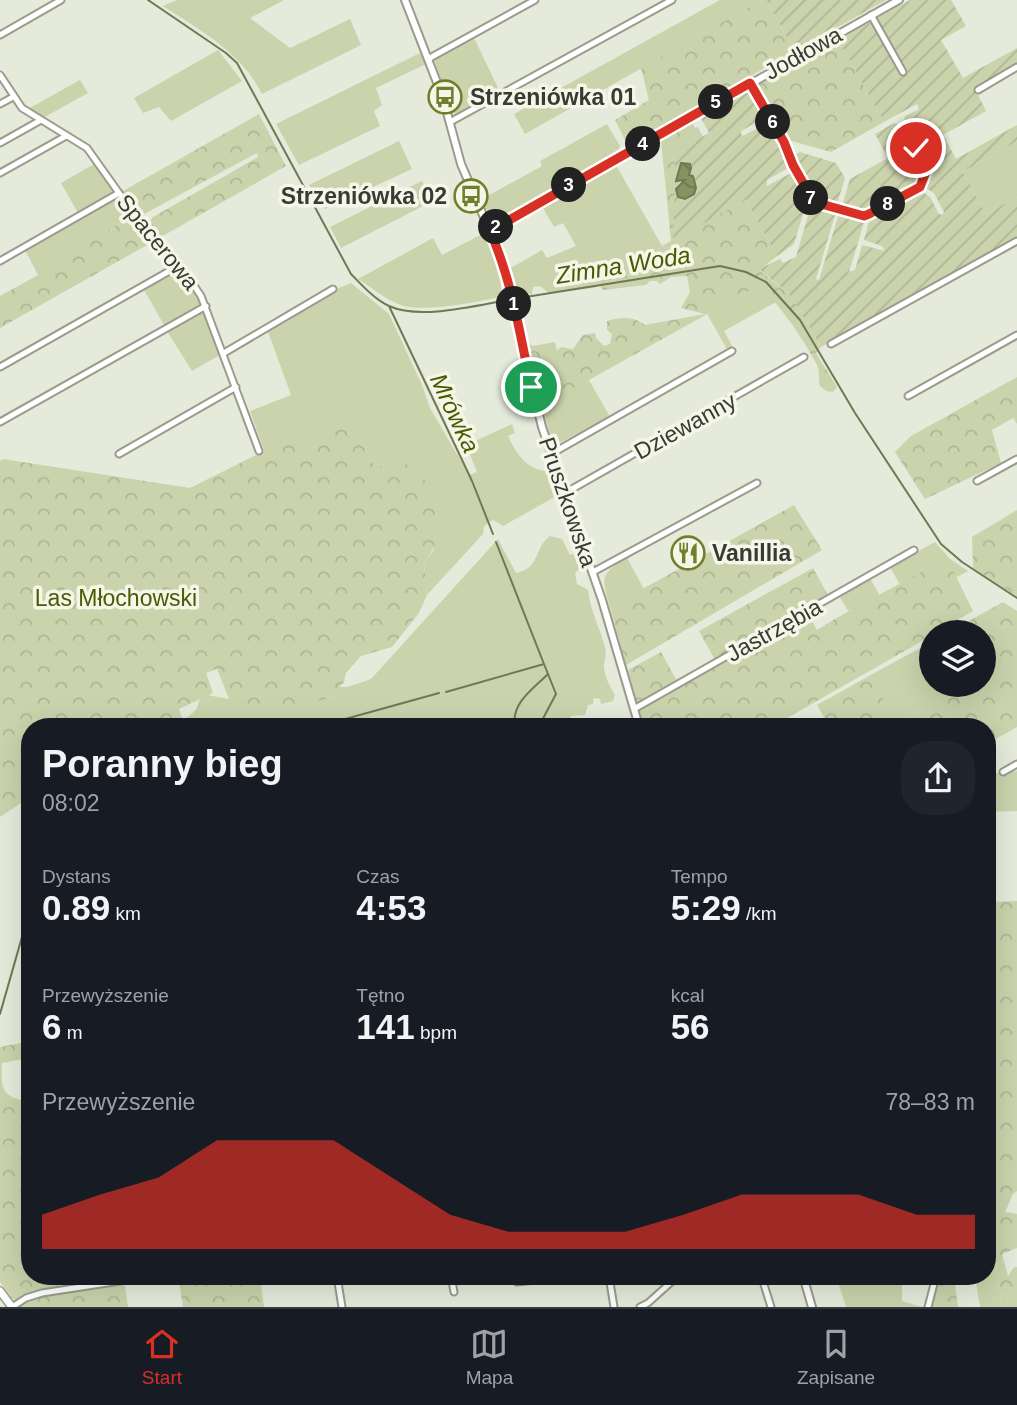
<!DOCTYPE html>
<html lang="pl">
<head>
<meta charset="utf-8">
<style>
	body { margin:0; font-family:Helvetica,sans-serif; background:#20242c; color:#f1f3f6; height:100vh; display:flex; flex-direction:column; font-size:26px; white-space:nowrap }
	* { box-sizing:border-box; margin:0 }
	p { font-size:23px; color:#9ea1a6 }
	.icon { flex:none; width:38px; height:38px; fill:none; stroke:currentColor; stroke-width:2; stroke-linecap:round; stroke-linejoin:round }
	.map { position:relative; flex:1; overflow:hidden }
	.side { position:absolute; left:21px; top:718px; width:975px; height:567px; display:flex; flex-direction:column; background:#171b24; border-radius:28px; box-shadow:0 7px 28px #0002 }
	.side>* { flex:none }
	.controls { position:absolute; left:919px; top:620px; display:grid; gap:14px }
	.controls a { display:grid; place-items:center; width:77px; height:77px; border-radius:50%; background:#171b24; box-shadow:0 7px 28px #0002; font-size:35px }
	.pin { position:absolute; display:grid; place-items:center; width:60px; height:60px; color:#fff; margin:-30px; border:4px solid #fff; border-radius:50%; box-shadow:0 2px 7px #0007 }
	.km { position:absolute; width:35px; height:35px; margin:-18px; border-radius:50%; background:#222; color:#fff; font-size:19px; line-height:35px; text-align:center }
	.round { display:grid; place-items:center; flex:none; width:74px; height:74px; border-radius:28px; background:#20242c }
	.head { display:flex; align-items:center; justify-content:space-between; height:119px; padding:0 21px }
	h1 { font-size:38px; font-weight:600; line-height:52px }
	.stats { display:grid; grid-template-columns:repeat(3,1fr); gap:10px; height:119px; padding:7px 21px }
	.stats div { display:grid; align-content:center }
	.stats b { font-size:35px; font-weight:600 }
	.stats small { font-size:19px; font-weight:400 }
	.stats p { font-size:19px }
	.chart { height:196px; padding:14px 21px }
	.chart p { display:flex; justify-content:space-between }
	.chart svg { width:100%; height:126px; margin-top:7px; fill:#d93025; opacity:.7 }
	.tabs { display:flex; justify-content:space-around; align-items:center; height:98px; border-top:2px solid #363941; background:#171b24; font-size:19px; color:#9ea1a6 }
	.tabs a { display:grid; justify-items:center; gap:4px }
	.tabs .active { color:#d93025 }
	.map>svg:first-child { display:block }
</style>
</head>
<body>
<div class="map">
<svg width="1017" height="1307" viewBox="0 0 1017 1307">
	<defs>
		<pattern id="forest-crowns" width="20" height="18" patternUnits="userSpaceOnUse" patternTransform="scale(1.75)"><rect width="20" height="18" fill="#cad3ac"/><path d="M2 6a3 3 0 1 1 6 0M12 15a3 3 0 1 1 6 0" fill="none" stroke="#aeb695"/></pattern>
		<pattern id="garden-furrows" width="10" height="10" patternUnits="userSpaceOnUse" patternTransform="scale(1.75)"><rect width="10" height="10" fill="#cad3ac"/><path d="M-1 1l2-2M0 10L10 0M9 11l2-2" fill="none" stroke="#aeb695"/></pattern>
		<pattern id="water-waves" width="16" height="10" patternUnits="userSpaceOnUse" patternTransform="scale(1.75)"><rect width="16" height="10" fill="#889261"/><path d="M0 5q4-4 8 0t8 0" fill="none" stroke="#707851"/></pattern>
	</defs>
	<rect width="100%" height="100%" fill="#e6eada"/>
	<path fill="#cad3ac" d="M 177,0 L 284,0 L 250,18 L 290,48 L 350,19 L 361,45 L 262,94 C 241,52 201,31 163,6 Z
		M 720,0 L 762,0 L 525,134 L 514,114 Z
		M 474,38 L 500,92 L 454,116 L 455,109 L 452,109 L 434,60 Z
		M 218,50 L 242,81 L 171,121 L 159,107 L 143,113 L 134,98 Z
		M 420,53 L 426,64 L 376,88 L 382,105 L 374,111 L 380,126 L 299,165 L 276,124 Z
		M 80,80 L 88,93 L 43,118 L 28,109 Z
		M 607,124 L 620,146 L 618,150 L 492,222 L 482,199 L 542,166 L 540,161 Z
		M 399,141 L 412,169 L 325,209 L 309,185 Z
		M 1017,141 L 1017,197 L 986,214 L 963,172 Z
		M 94,164 L 113,191 L 78,213 L 61,183 Z
		M 616,165 L 662,246 L 670,255 L 664,262 L 594,288 L 549,293 L 540,286 L 533,287 L 532,295 L 517,289 L 511,268 L 542,250 L 547,258 L 576,246 L 563,223 L 554,227 L 541,205 Z
		M 422,181 L 433,201 L 341,248 L 330,227 Z
		M 117,197 L 120,197 L 134,214 L 38,275 L 25,250 Z
		M 484,233 C 493,252 504,275 500,297 C 478,302 420,313 401,305 C 384,299 373,288 358,279 L 433,238 L 442,255 Z
		M 178,269 L 202,304 L 164,325 L 143,288 Z
		M 351,283 L 389,314 L 422,385 L 430,408 L 469,475 L 477,472 L 466,445 L 512,424 L 515,433 L 508,436 C 516,453 525,468 545,471 L 549,467 L 560,494 L 503,526 L 493,520 L 484,526 L 483,534 L 427,595 L 424,564 L 434,549 L 389,469 L 372,463 L 352,421 L 265,453 L 250,411 L 291,395 L 268,332 L 334,290 Z
		M 759,285 L 776,302 L 724,331 L 733,348 L 728,351 L 707,314 Z
		M 202,312 L 204,312 L 220,355 L 192,371 L 167,331 Z
		M 589,380 L 610,417 L 557,444 L 550,435 L 541,401 Z
		M 550,536 L 562,539 L 570,555 L 579,553 L 584,565 L 575,573 L 577,584 L 588,590 C 590,611 600,627 605,648 C 607,653 605,658 604,664 C 603,674 610,687 615,695 L 613,701 L 601,704 L 600,699 L 594,698 L 593,704 L 588,705 L 585,715 L 571,716 L 568,724 L 571,726 L 432,726 L 431,724 L 430,726 L 177,726 L 196,710 L 200,699 L 207,695 L 229,699 L 330,698 L 339,687 L 348,687 L 371,679 L 498,539 L 516,573 C 541,568 533,549 550,536 Z
		M 935,542 L 950,559 L 968,571 L 955,578 L 940,563 L 900,585 L 890,567 Z
		M 627,558 L 644,589 L 610,607 C 602,578 599,574 627,558 Z
		M 870,578 L 880,596 L 848,611 L 840,597 Z
		M 922,647 L 931,661 L 931,684 L 945,685 L 943,699 L 903,722 L 905,726 L 899,726 L 869,676 Z
		M 1017,771 L 1017,811 L 987,812 L 987,774 Z
		M 995,1256 L 1002,1307 L 980,1307 L 975,1276 L 987,1276 L 987,1258 Z
		M 836,1276 L 902,1276 L 902,1301 L 922,1307 L 846,1307 Z"/>
	<path fill="url(#forest-crowns)" d="M 762,0 L 766,0 L 795,51 L 631,143 L 626,142 L 615,120 L 649,100 L 641,68 Z
		M 838,40 L 884,122 L 831,152 L 788,140 L 757,86 Z
		M 259,114 L 286,166 L 161,237 L 149,222 L 153,217 L 258,157 L 257,153 L 144,214 L 123,191 Z
		M 692,122 L 695,128 L 698,127 L 703,137 L 691,144 L 673,239 L 746,200 L 777,256 L 759,270 L 791,296 L 821,347 L 816,353 L 837,387 L 833,392 L 826,391 L 820,386 C 818,379 820,371 817,365 C 802,337 782,308 759,285 L 589,380 L 546,401 L 539,381 L 535,381 L 528,343 L 533,346 L 555,342 L 557,351 L 561,347 L 573,349 L 583,335 L 595,333 L 596,338 L 604,346 L 610,344 L 612,334 L 607,330 L 607,321 C 621,317 633,316 645,325 L 705,314 L 681,308 L 690,292 L 687,276 L 671,277 L 660,284 L 657,281 L 650,281 L 646,285 L 603,290 L 600,286 L 664,262 L 670,255 L 662,246 L 671,241 L 661,140 Z
		M 134,214 L 156,240 L 0,328 L 0,296 L 38,275 Z
		M 1017,377 L 1017,424 L 1013,418 L 992,430 L 1001,463 L 925,499 L 895,452 L 911,436 Z
		M 352,421 L 372,463 L 389,469 L 405,463 C 414,471 427,480 434,490 C 449,514 438,543 424,564 L 427,595 L 419,613 L 392,647 L 361,656 L 346,673 L 344,682 L 330,698 L 275,712 L 229,699 L 217,669 L 206,673 L 213,693 L 179,709 L 184,723 L 177,726 L 30,726 L 30,797 L 0,817 L 0,461 L 3,459 L 190,488 L 256,455 Z
		M 794,505 L 822,550 L 626,665 L 610,607 Z
		M 1017,510 L 1017,596 L 973,568 L 972,537 Z
		M 940,562 L 954,572 L 973,611 L 937,632 L 931,632 L 931,636 L 773,726 L 644,726 L 639,709 L 809,616 L 817,630 C 857,605 899,585 940,562 Z
		M 813,568 L 828,595 L 715,660 L 699,631 Z
		M 1003,602 L 1017,611 L 1017,727 L 987,744 L 987,726 L 905,726 L 903,722 L 943,699 L 945,684 L 984,684 L 984,632 L 949,632 Z
		M 661,652 L 677,681 L 637,703 L 628,670 Z
		M 869,676 L 900,726 L 829,726 L 817,705 Z
		M 1017,901 L 1017,1191 L 1013,1194 L 1005,1212 L 1017,1214 L 1017,1248 L 1002,1254 L 1008,1276 L 1014,1267 L 1017,1267 L 1017,1307 L 1002,1307 L 995,1256 L 987,1258 L 987,902 Z
		M 26,1042 L 29,1058 L 2,1063 C 1,1084 0,1096 22,1100 L 23,1096 L 30,1095 L 30,1276 L 87,1277 L 86,1283 L 37,1292 L 16,1300 L 12,1298 L 0,1282 L 0,1047 Z
		M 178,1276 L 239,1276 L 241,1280 L 260,1277 L 264,1307 L 183,1307 Z
		M 940,1276 L 954,1276 L 958,1307 L 931,1307 Z
		M 120,1284 L 125,1286 L 128,1307 L 19,1307 C 34,1288 96,1286 120,1284 Z"/>
	<path fill="url(#garden-furrows)" d="M 766,0 L 886,0 L 795,51 Z
		M 910,0 L 951,0 L 966,26 L 941,40 L 963,78 L 1017,48 L 1017,65 L 975,89 L 986,111 L 943,135 L 956,159 L 1017,125 L 1017,141 L 963,172 L 986,214 L 1017,197 L 1017,238 L 821,347 L 791,296 L 759,269 L 780,259 L 783,263 L 796,257 L 811,205 L 834,212 L 835,215 L 816,279 L 819,280 L 839,213 L 863,220 L 864,223 L 849,272 L 855,270 L 862,245 L 885,251 L 882,246 L 864,240 L 870,217 L 915,195 L 914,193 L 919,189 L 930,197 L 939,214 L 942,215 L 944,212 L 934,193 L 924,187 L 930,170 L 904,123 L 905,116 L 919,109 L 917,104 L 884,122 L 838,40 L 871,22 L 901,75 L 908,73 L 877,18 Z
		M 747,92 L 754,94 L 766,117 L 741,131 L 741,134 L 743,136 L 769,122 L 782,144 L 790,167 L 767,180 L 767,186 L 793,172 L 808,198 L 794,244 L 777,256 L 746,200 L 673,240 L 676,152 L 709,133 L 701,118 Z
		M 894,123 L 899,125 L 923,166 L 924,173 L 921,180 L 863,212 L 842,206 L 850,179 L 888,158 L 875,134 Z
		M 800,152 L 836,163 L 845,178 L 837,204 L 816,198 L 794,155 Z"/>
	<path fill="url(#water-waves)" stroke="#707854" stroke-width="2" d="M 681,163 L 690,164 L 691,168 L 689,175 L 693,176 L 696,188 L 694,194 L 685,199 L 678,197 L 676,189 L 685,180 L 676,181 Z"/>
	<g fill="none" stroke-linecap="round" stroke-linejoin="round">
		<path stroke="#707854" stroke-width="2" d="M 148,0 L 226,53 L 237,63 L 351,274 C 362,285 374,299 389,306 C 420,320 474,306 508,300
			M 513,299 L 720,266 L 746,272 L 766,282 L 800,320 L 855,413 L 941,544 L 962,562 L 1017,598
			M 389,306 L 472,481 L 493,534
			M 446,692 L 544,664 L 496,542
			M 320,726 L 439,693
			M 515,726 C 511,703 533,689 548,674
			M 539,726 L 556,694 L 544,664
			M 0,1014 L 30,909"/>
		<defs>
			<path id="minor" d="M 871,15 L 903,72
				M 0,35 L 61,0
				M 428,59 L 535,0
				M 0,75 L 22,108 L 87,148 L 119,193 L 180,265 L 201,296 L 259,451
				M 750,83 L 784,142 L 793,165 L 814,202 L 864,216 L 869,214 L 920,187 L 927,169 L 916,148
				M 978,90 L 1017,67
				M 0,104 L 13,97
				M 450,122 L 672,0
				M 0,143 L 41,120
				M 0,173 L 66,136
				M 0,261 L 119,193
				M 831,344 L 1017,241
				M 224,353 L 333,289
				M 0,367 L 180,265
				M 908,396 L 1017,335
				M 0,422 L 206,306
				M 119,454 L 236,387
				M 551,454 L 732,351
				M 977,481 L 1017,459
				M 565,493 L 804,357
				M 593,572 L 757,483
				M 634,709 L 914,550
				M 1003,772 L 1017,764
				M 337,1276 L 342,1307
				M 451,1276 L 454,1292
				M 516,1276 L 517,1282 L 535,1280
				M 609,1276 L 614,1307
				M 762,1278 L 771,1307
				M 12,1307 L 26,1298 L 42,1293 L 153,1276
				M 640,1307 L 648,1303 L 678,1276
				M 928,1307 L 936,1276"/>
			<path id="tertiary" d="M 405,0 L 443,98 L 461,164 L 501,257 L 542,427 L 602,600 L 639,726
				M 490,231 L 899,0
				M 803,1276 L 812,1307"/>
			<path id="secondary" d="M 0,1291 L 12,1307"/>
		</defs>
		<use href="#minor" stroke="#999c8d" stroke-width="9"/>
		<use href="#tertiary" stroke="#999c8d" stroke-width="10"/>
		<use href="#secondary" stroke="#999c8d" stroke-width="10"/>
		<use href="#minor" stroke="#fff" stroke-width="5"/>
		<use href="#tertiary" stroke="#fff" stroke-width="6"/>
		<use href="#secondary" stroke="#fff" stroke-width="7"/>
	</g>
	<g fill="none" stroke-linecap="round" stroke-linejoin="round">
		<defs>
			<path id="route" d="M 531,387 C 520,334 512,281 490,231 L 750,83 L 784,142 L 793,165 L 814,202 L 864,216 L 869,214 L 920,187 L 927,169 L 916,148"/>
		</defs>
		<use href="#route" stroke="#fff" stroke-width="14"/>
		<use href="#route" stroke="#d93025" stroke-width="9"/>
	</g>
	<defs>
		<symbol id="bus-ring" viewBox="-11 -11 22 22"><circle r="9.5" fill="#f4f7e7" stroke="#717e2b" stroke-width="1.5"/><path d="M-5-6H5V4H4V6H2V4H-2V6H-4V4H-5ZM-3.5-4V0h7V-4ZM-3.5 1.2v1.5H-2V1.2ZM2 1.2v1.5H3.5V1.2Z" fill="#717e2b"/></symbol>
		<symbol id="restaurant-ring" viewBox="-11 -11 22 22"><circle r="9.5" fill="#f4f7e7" stroke="#717e2b" stroke-width="1.5"/><path d="M-5-6h1v4h1v-4h1v4h1v-4h1v5L-1.5 .5V6h-2V.5L-5-1ZM5-6V6H3V1.5H1.5Q1.5-4 5-6Z" fill="#717e2b"/></symbol>
	</defs>
	<g fill-rule="evenodd">
		<use href="#bus-ring" x="426" y="78" width="38" height="38"/>
		<use href="#bus-ring" x="452" y="177" width="38" height="38"/>
		<use href="#restaurant-ring" x="669" y="534" width="38" height="38"/>
	</g>
	<g text-anchor="middle" dominant-baseline="central" stroke-width="7" stroke-linejoin="round" paint-order="stroke">
		<g font-size="23" fill="#393a34" stroke="#f4f7e7">
			<text transform="translate(803 53) rotate(-29)">Jodłowa</text>
			<text transform="translate(158 242) rotate(51)">Spacerowa</text>
			<text transform="translate(685 426) rotate(-29)">Dziewanny</text>
			<text transform="translate(568 502) rotate(71)">Pruszkowska</text>
			<text transform="translate(774 630) rotate(-29)">Jastrzębia</text>
		</g>
		<g font-size="23" font-weight="bold" fill="#393a34" stroke="#f4f7e7" text-anchor="start">
			<text x="470" y="97">Strzeniówka 01</text>
			<text x="447" y="196" text-anchor="end">Strzeniówka 02</text>
			<text x="712" y="553">Vanillia</text>
		</g>
		<g font-size="23" fill="#4e5905" stroke="#f4f7e7">
			<text x="116" y="598">Las Młochowski</text>
		</g>
		<g font-size="24" font-style="italic" fill="#4d5803" stroke="#f4f7e7">
			<text transform="translate(623 265) rotate(-9)">Zimna Woda</text>
			<text transform="translate(455 413) rotate(65)">Mrówka</text>
		</g>
	</g>
</svg>
<div class="controls">
<a><svg class="icon" aria-label="layers" viewBox="0 0 24 24"><path d="M12 4l9 5-9 5-9-5zM3 14l9 5 9-5"/></svg></a>
</div>
<div class="pin" style="left:531px;top:387px;background:#1e9e55"><svg class="icon" aria-label="arrive" viewBox="0 0 24 24"><path d="M6 21V4h12l-3 4 3 4H6"/></svg></div>
<div class="pin" style="left:916px;top:148px;background:#d93025"><svg class="icon" aria-label="check" viewBox="0 0 24 24"><path d="M5 12l5 5 9-10"/></svg></div>
<b class="km" style="left:514px;top:304px">1</b>
<b class="km" style="left:496px;top:227px">2</b>
<b class="km" style="left:569px;top:185px">3</b>
<b class="km" style="left:643px;top:144px">4</b>
<b class="km" style="left:716px;top:102px">5</b>
<b class="km" style="left:773px;top:122px">6</b>
<b class="km" style="left:811px;top:198px">7</b>
<b class="km" style="left:888px;top:204px">8</b>
<section class="side">
<div class="head"><div><h1>Poranny bieg</h1><p>08:02</p></div><a class="round"><svg class="icon" aria-label="share" viewBox="0 0 24 24"><path d="M12 15V3M7 8l5-5 5 5M5 13v7h14v-7"/></svg></a></div>
<div class="stats">
<div><p>Dystans</p><b>0.89<small> km</small></b></div>
<div><p>Czas</p><b>4:53</b></div>
<div><p>Tempo</p><b>5:29<small> /km</small></b></div>
</div>
<div class="stats">
<div><p>Przewyższenie</p><b>6<small> m</small></b></div>
<div><p>Tętno</p><b>141<small> bpm</small></b></div>
<div><p>kcal</p><b>56</b></div>
</div>
<div class="chart"><p><span>Przewyższenie</span>78–83 m</p>
<svg viewBox="0 0 160 44" preserveAspectRatio="none"><path d="M0 44V32L10 25L20 19L30 6L40 6L50 6L60 19L70 32L80 38L90 38L100 38L110 32L120 25L130 25L140 25L150 32L160 32V44z"/></svg>
</div>
</section>
</div>
<nav class="tabs">
<a class="active"><svg class="icon" aria-label="home" viewBox="0 0 24 24"><path d="M3 11l9-7 9 7M6 9v11h12V9"/></svg>Start</a>
<a><svg class="icon" aria-label="map" viewBox="0 0 24 24"><path d="M3 6l6-2 6 2 6-2v14l-6 2-6-2-6 2zM9 4v14M15 6v14"/></svg>Mapa</a>
<a><svg class="icon" aria-label="saved" viewBox="0 0 24 24"><path d="M7 4h10v16l-5-4-5 4z"/></svg>Zapisane</a>
</nav>
</body>
</html>
